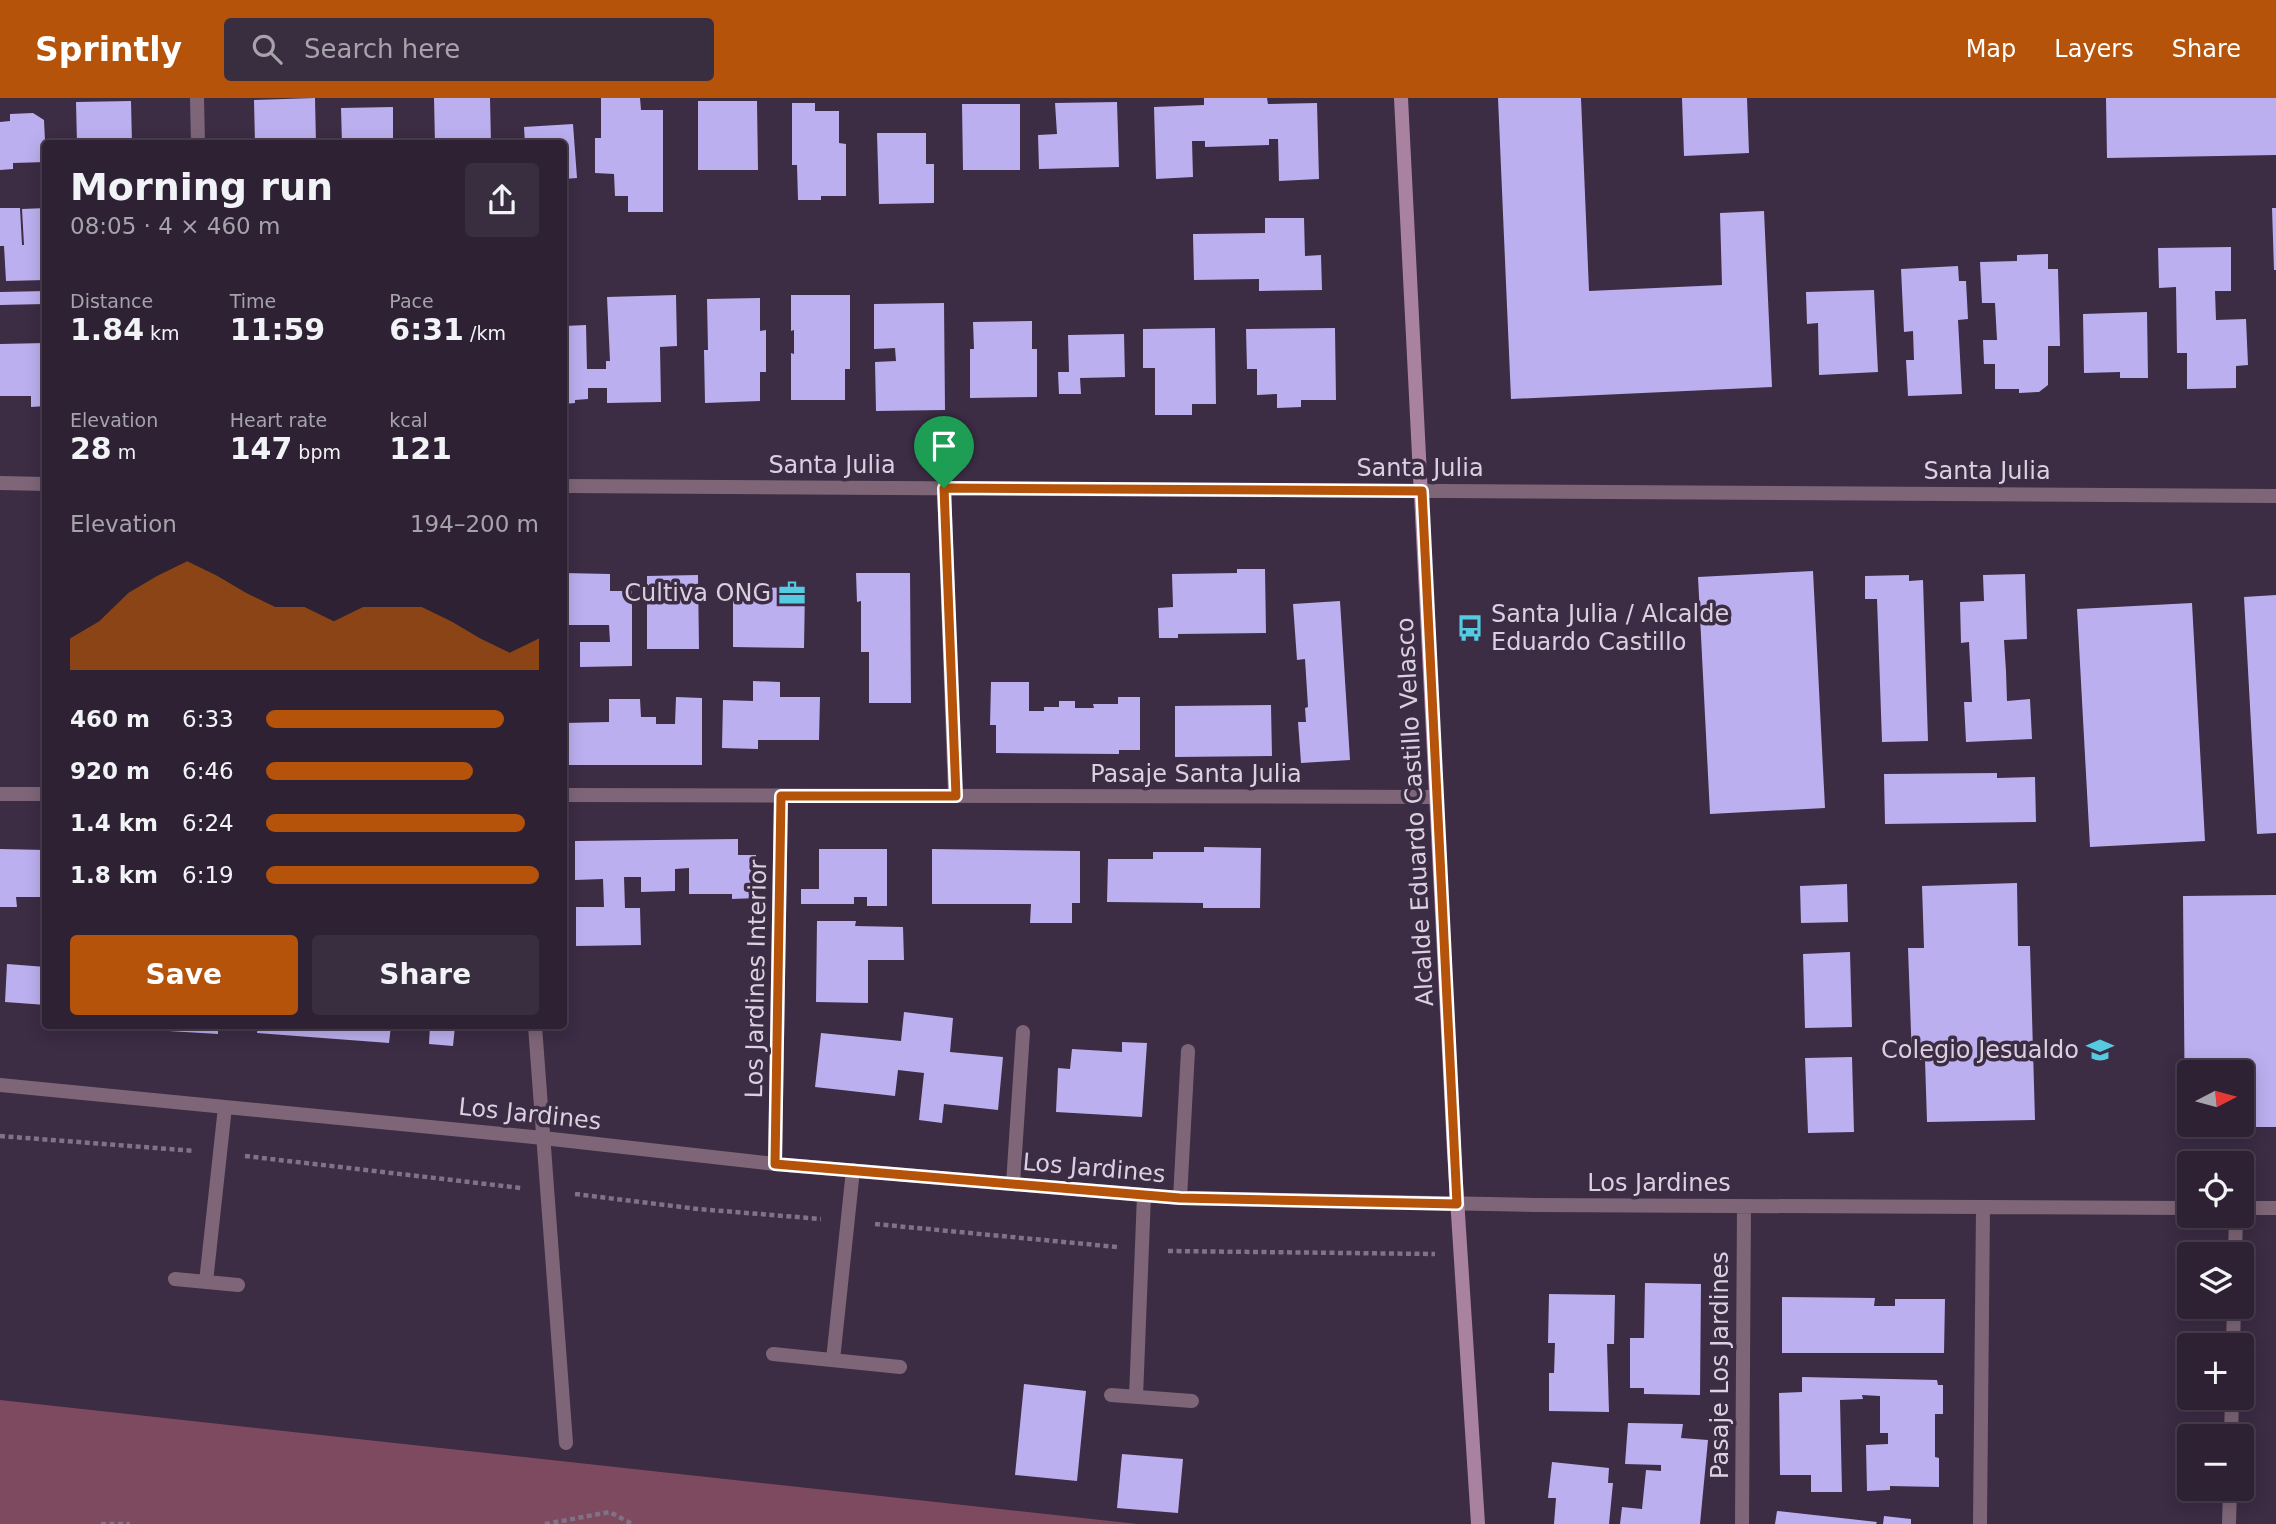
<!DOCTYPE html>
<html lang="en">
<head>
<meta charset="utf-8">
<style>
	body { margin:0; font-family:"DejaVu Sans",sans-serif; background:#392e3f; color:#f1f3f6; height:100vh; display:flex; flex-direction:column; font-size:26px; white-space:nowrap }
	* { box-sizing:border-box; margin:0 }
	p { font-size:23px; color:#a7a3ac }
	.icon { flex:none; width:38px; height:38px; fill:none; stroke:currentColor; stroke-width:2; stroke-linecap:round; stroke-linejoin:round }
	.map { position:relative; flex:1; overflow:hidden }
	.panel { position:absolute; left:42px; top:42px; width:525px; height:889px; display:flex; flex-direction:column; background:#2d2133; border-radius:7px; box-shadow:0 4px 18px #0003,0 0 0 2px #483e4e }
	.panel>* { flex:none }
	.needle { width:46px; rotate:84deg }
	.buttons { position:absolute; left:2177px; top:962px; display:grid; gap:14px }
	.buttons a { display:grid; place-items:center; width:77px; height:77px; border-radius:7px; background:#2d2133; box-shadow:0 4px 18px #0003,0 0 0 2px #483e4e; font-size:35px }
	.pin { position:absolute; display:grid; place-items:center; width:60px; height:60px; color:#fff; margin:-72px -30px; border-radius:50% 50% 50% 0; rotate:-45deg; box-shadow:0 0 7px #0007 }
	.pin .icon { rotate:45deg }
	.round { display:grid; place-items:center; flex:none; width:74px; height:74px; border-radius:7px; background:#392e3f }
	.headline { display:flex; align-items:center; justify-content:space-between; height:119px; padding:0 28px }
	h1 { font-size:38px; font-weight:700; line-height:52px }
	.figures { display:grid; grid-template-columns:repeat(3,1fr); gap:10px; height:119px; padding:7px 28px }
	.figures div { display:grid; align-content:center }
	.figures b { font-size:30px; font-weight:700 }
	.figures small { font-size:19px; font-weight:400 }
	.figures p { font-size:19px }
	.chart { height:196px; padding:14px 28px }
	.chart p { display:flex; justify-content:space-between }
	.chart svg { width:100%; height:126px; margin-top:7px; fill:#b45309; opacity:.7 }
	.cta { display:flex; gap:14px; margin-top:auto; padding:14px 28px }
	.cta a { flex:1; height:80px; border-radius:7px; background:#b45309; color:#fff; font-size:28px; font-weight:700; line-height:80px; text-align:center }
	.cta a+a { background:#392e3f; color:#f1f3f6 }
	ul { padding:0 28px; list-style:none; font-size:23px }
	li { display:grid; grid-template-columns:112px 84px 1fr; align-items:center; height:52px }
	li i { height:18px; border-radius:9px; background:#b45309 }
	header { display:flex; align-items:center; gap:42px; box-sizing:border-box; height:98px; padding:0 35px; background:#b45309; color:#fff }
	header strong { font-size:33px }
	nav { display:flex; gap:38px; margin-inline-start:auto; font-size:24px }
	.search { width:490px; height:63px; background:#392e3f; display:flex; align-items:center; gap:18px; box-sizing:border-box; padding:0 24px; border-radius:7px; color:#a7a3ac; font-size:26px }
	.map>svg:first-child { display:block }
</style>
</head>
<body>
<header>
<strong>Sprintly</strong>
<div class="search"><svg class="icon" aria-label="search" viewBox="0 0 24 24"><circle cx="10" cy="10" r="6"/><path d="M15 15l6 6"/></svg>Search here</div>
<nav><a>Map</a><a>Layers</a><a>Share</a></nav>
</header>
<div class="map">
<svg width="2276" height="1426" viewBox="0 0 2276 1426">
	<rect width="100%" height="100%" fill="#3c2c44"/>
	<path fill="#7e4a5f" d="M 0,1302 L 1138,1426 L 0,1426 Z"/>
	<path fill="#bcafef" d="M 315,0 L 316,46 L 255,46 L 254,2 Z
		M 434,0 L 490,0 L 491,46 L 435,46 Z
		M 601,0 L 640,0 L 641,12 L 663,12 L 663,114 L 628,114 L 628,98 L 615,98 L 614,76 L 595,75 L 595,40 L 601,40 Z
		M 1204,0 L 1267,0 L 1268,6 L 1317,5 L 1319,81 L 1279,83 L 1278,41 L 1269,41 L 1269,47 L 1205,49 L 1205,43 L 1192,43 L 1193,79 L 1156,81 L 1154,9 L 1204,7 Z
		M 1498,0 L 1581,0 L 1589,193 L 1722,187 L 1720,115 L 1764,113 L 1772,289 L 1511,301 Z
		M 1682,0 L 1747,0 L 1749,55 L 1684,58 Z
		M 2106,0 L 2276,0 L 2276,57 L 2107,60 Z
		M 131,3 L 132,46 L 77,46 L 76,4 Z
		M 698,3 L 757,3 L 758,72 L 698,72 Z
		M 1117,4 L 1119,69 L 1039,71 L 1038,37 L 1057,36 L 1055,5 Z
		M 792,5 L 815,5 L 815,13 L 839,13 L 839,45 L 846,46 L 846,98 L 821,98 L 821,102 L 798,102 L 797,67 L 792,67 Z
		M 962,6 L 1020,6 L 1020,72 L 963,72 Z
		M 393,9 L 393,46 L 342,46 L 341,10 Z
		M 33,15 L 44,22 L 46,64 L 13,65 L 13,71 L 0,72 L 0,24 L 10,23 L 10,16 Z
		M 573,26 L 577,80 L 564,81 L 564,46 L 525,46 L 524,29 Z
		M 877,35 L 926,35 L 926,66 L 934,66 L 934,105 L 879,106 Z
		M 0,110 L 20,110 L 22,147 L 24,147 L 22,111 L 46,110 L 46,182 L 6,183 L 4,148 L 0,148 Z
		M 2272,110 L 2276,110 L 2276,172 L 2274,172 Z
		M 1265,120 L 1304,120 L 1305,158 L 1321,157 L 1322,192 L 1259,193 L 1259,181 L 1194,182 L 1193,136 L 1265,135 Z
		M 2231,149 L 2231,193 L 2215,193 L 2216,222 L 2246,221 L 2248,267 L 2236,268 L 2236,290 L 2187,291 L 2187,255 L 2177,255 L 2176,189 L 2159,190 L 2158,150 Z
		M 2048,156 L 2048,171 L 2058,171 L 2060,248 L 2048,248 L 2048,287 L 2039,294 L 2019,295 L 2019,291 L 1995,291 L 1995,266 L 1984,266 L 1983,242 L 1997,242 L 1995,205 L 1982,205 L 1980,164 L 2017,163 L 2017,157 Z
		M 1958,168 L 1959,183 L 1966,183 L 1968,221 L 1958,222 L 1962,296 L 1908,298 L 1906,262 L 1914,262 L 1913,233 L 1904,234 L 1901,171 Z
		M 1874,192 L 1878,274 L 1819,277 L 1818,225 L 1807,226 L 1806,194 Z
		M 46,193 L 46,206 L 0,207 L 0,194 Z
		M 676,197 L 677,248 L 660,249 L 661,304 L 607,305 L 607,290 L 588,290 L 588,301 L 575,302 L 575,305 L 564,306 L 564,228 L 586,227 L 587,271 L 606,271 L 606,263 L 610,263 L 607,199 Z
		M 791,197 L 850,197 L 850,271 L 845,271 L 845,302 L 791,302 L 791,255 L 794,256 L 794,232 L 791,233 Z
		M 760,200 L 760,233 L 766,232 L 766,274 L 760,274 L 760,303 L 705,305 L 704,252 L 708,252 L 707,201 Z
		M 944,205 L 945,312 L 876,313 L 875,264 L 896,263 L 895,250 L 874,251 L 874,206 Z
		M 2147,214 L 2148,280 L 2120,280 L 2120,274 L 2084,275 L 2083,216 Z
		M 1032,223 L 1032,251 L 1037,251 L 1037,299 L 970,300 L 970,251 L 974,251 L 973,224 Z
		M 1215,230 L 1216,306 L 1192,306 L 1192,317 L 1155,317 L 1155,270 L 1143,270 L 1143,231 Z
		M 1335,230 L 1336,302 L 1301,302 L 1301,309 L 1277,310 L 1277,296 L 1257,297 L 1257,271 L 1247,271 L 1246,231 Z
		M 1124,236 L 1125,279 L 1080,280 L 1081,296 L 1059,296 L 1058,274 L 1069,274 L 1068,237 Z
		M 46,245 L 46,308 L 31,309 L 31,298 L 0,298 L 0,246 Z
		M 1237,471 L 1265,471 L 1266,535 L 1178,536 L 1178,540 L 1159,540 L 1158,510 L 1173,509 L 1172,476 L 1237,475 Z
		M 1813,473 L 1825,710 L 1710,716 L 1698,479 Z
		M 564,475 L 610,476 L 610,493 L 632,493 L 632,568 L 580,569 L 580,544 L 610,544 L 609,527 L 564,527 Z
		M 856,475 L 910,475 L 911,605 L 869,605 L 869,554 L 861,554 L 861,503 L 857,504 Z
		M 2025,476 L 2027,541 L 2004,542 L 2006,573 L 2007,603 L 2030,601 L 2032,641 L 1966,644 L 1964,604 L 1972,604 L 1969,544 L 1961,545 L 1960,504 L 1984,503 L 1983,477 Z
		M 698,477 L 699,551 L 647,551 L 647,478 Z
		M 1909,477 L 1909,483 L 1923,482 L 1928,643 L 1882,644 L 1877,501 L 1865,501 L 1865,478 Z
		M 733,489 L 805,490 L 804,550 L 733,549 Z
		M 2276,497 L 2276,735 L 2257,736 L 2244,499 Z
		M 1340,503 L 1350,662 L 1301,665 L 1298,624 L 1306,624 L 1305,610 L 1308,609 L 1305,561 L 1297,562 L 1293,506 Z
		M 2192,505 L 2205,743 L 2090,749 L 2077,511 Z
		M 753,583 L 780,584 L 780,599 L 820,599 L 819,642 L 758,642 L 758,651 L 722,650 L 723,602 L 753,603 Z
		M 991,584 L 1029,584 L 1029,613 L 1044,613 L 1044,609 L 1059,609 L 1059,603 L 1075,603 L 1075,610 L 1094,610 L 1093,606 L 1118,606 L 1118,599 L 1140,599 L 1140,652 L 1119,652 L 1119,656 L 996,655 L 996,627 L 990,627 Z
		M 676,599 L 702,600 L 702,667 L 564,667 L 564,625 L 609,624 L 609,601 L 640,601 L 641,619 L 656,619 L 656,626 L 675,626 Z
		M 1271,607 L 1272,658 L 1175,659 L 1175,608 Z
		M 1997,675 L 1997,680 L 2035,679 L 2036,724 L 1885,726 L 1884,676 Z
		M 738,741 L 738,757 L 756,757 L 757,800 L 732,801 L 732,796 L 689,796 L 689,770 L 675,771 L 675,793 L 641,794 L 641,779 L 624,779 L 625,810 L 640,810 L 641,847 L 576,848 L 576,809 L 604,809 L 603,781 L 575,782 L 575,743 Z
		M 1204,749 L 1261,750 L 1260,810 L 1203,810 L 1203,805 L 1107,804 L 1108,761 L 1153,761 L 1153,754 L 1204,754 Z
		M 0,751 L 46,752 L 46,799 L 16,799 L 17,809 L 0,809 Z
		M 819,751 L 887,751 L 887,808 L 867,808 L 867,799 L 854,799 L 854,806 L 801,806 L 801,791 L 819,791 Z
		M 932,751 L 1080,753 L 1080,805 L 1072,805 L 1072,825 L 1030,825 L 1031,806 L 932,806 Z
		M 2017,785 L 2018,848 L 2030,848 L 2035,1022 L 1927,1024 L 1925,962 L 1912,962 L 1908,850 L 1924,850 L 1922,788 Z
		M 1847,786 L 1848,824 L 1801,825 L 1800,788 Z
		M 2276,797 L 2276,1029 L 2242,1029 L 2242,975 L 2189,975 L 2189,1027 L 2226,1027 L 2226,1030 L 2185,1030 L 2183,798 Z
		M 817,823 L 856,823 L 855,828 L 903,829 L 904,862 L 868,862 L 868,905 L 816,904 Z
		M 1850,854 L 1852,929 L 1805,930 L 1803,856 Z
		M 7,866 L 46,869 L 46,907 L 5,904 Z
		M 904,914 L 953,920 L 950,954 L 1003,959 L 998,1012 L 944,1006 L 942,1025 L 919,1022 L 924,975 L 898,972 L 895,998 L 815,989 L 821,935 L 901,943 Z
		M 133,928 L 218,928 L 218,936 L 135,931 Z
		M 258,928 L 391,928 L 389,945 L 257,935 Z
		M 430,928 L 455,928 L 453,948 L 429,946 Z
		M 1122,944 L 1147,945 L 1142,1019 L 1056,1014 L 1058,970 L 1070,971 L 1072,951 L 1122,954 Z
		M 1852,959 L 1854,1034 L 1808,1035 L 1805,960 Z
		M 1645,1185 L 1701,1186 L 1700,1297 L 1644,1296 L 1644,1290 L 1630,1290 L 1630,1240 L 1644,1240 Z
		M 1549,1196 L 1615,1197 L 1614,1246 L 1607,1246 L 1609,1314 L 1549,1313 L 1549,1275 L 1554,1275 L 1555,1245 L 1548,1245 Z
		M 1782,1199 L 1875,1200 L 1874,1208 L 1895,1208 L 1895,1201 L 1945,1201 L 1944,1255 L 1782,1255 Z
		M 1802,1279 L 1937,1282 L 1938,1287 L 1943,1287 L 1943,1316 L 1935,1316 L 1935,1359 L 1939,1360 L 1939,1389 L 1890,1388 L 1890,1392 L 1867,1393 L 1866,1347 L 1888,1346 L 1888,1335 L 1880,1335 L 1880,1298 L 1862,1297 L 1863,1301 L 1840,1302 L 1842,1394 L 1811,1394 L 1811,1377 L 1780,1377 L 1779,1295 L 1802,1294 Z
		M 1024,1286 L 1086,1293 L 1077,1383 L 1015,1377 Z
		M 1628,1325 L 1683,1326 L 1681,1340 L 1708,1342 L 1700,1426 L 1620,1426 L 1622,1409 L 1642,1411 L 1646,1372 L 1661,1373 L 1661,1367 L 1625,1366 Z
		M 1122,1356 L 1183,1361 L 1178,1415 L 1117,1410 Z
		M 1552,1364 L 1609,1370 L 1608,1385 L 1613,1385 L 1609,1426 L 1554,1426 L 1556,1400 L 1548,1400 Z
		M 1777,1413 L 1877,1424 L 1876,1426 L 1775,1426 Z
		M 1884,1418 L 1911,1421 L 1911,1426 L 1883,1426 Z"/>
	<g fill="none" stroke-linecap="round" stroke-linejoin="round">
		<path stroke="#807287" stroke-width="4.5" stroke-dasharray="5 3.5" stroke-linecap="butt" d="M 0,1038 L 195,1053
			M 245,1058 L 521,1090
			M 575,1096 L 698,1111 L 821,1121
			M 875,1126 L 1117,1149
			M 1168,1153 L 1435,1156
			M 101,1426 L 130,1426
			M 545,1426 L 610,1414 L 632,1426"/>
		<path stroke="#7e6678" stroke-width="14" d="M 197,0 L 198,46
			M 0,385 L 46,386
			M 564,388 L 2276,398
			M 944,390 L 955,698
			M 0,696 L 46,696
			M 564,697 L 1437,699
			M 535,928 L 566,1345
			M 0,987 L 543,1040 L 775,1066 L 1180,1100 L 1534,1107 L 2189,1110
			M 775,1066 L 781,698
			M 1013,1086 L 1023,934
			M 1180,1100 L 1188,953
			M 2242,1110 L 2276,1110
			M 2235,1157 L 2236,1118
			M 175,1181 L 238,1187
			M 206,1184 L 225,1009
			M 2233,1248 L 2234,1209
			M 773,1256 L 900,1269
			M 833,1262 L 853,1072
			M 1111,1297 L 1192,1303
			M 1136,1299 L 1144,1097
			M 2231,1339 L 2232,1300
			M 1742,1426 L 1744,1108
			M 1980,1426 L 1983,1109
			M 2229,1426 L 2230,1391"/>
		<path stroke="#a8829f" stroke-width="14" d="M 1401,0 L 1454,1054 L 1478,1426"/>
	</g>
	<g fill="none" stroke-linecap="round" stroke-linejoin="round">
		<defs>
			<path id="route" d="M 944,390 L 1422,393 L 1457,1106 L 1180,1100 L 775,1066 L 781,698 L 956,698 Z"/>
		</defs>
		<use href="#route" stroke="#fff" stroke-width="14"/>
		<use href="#route" stroke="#b45309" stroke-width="9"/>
	</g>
	<defs>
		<symbol id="office-bare" viewBox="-9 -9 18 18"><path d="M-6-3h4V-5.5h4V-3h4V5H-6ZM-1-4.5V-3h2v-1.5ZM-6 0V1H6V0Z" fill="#55cae0" stroke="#3c2c44" stroke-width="2.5" paint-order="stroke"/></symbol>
		<symbol id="bus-bare" viewBox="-9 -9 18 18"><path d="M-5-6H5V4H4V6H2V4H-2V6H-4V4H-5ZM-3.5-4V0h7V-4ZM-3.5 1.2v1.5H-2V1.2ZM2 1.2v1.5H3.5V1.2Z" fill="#55cae0" stroke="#3c2c44" stroke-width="2.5" paint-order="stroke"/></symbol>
		<symbol id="school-bare" viewBox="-9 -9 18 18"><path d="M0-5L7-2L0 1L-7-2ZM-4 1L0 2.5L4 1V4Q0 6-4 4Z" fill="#55cae0" stroke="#3c2c44" stroke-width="2.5" paint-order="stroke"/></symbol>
	</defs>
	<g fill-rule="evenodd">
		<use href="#office-bare" x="773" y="476" width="38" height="38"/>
		<use href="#bus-bare" x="1451" y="511" width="38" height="38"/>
		<use href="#school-bare" x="2081" y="933" width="38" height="38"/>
	</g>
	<g text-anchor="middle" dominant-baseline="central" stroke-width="7" stroke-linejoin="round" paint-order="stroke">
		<g font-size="24" fill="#dad0df" stroke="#3c2c44">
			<text x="832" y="367">Santa Julia</text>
			<text x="1420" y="370">Santa Julia</text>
			<text x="1987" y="373">Santa Julia</text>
			<text x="1196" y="676">Pasaje Santa Julia</text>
			<text transform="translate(1415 714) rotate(-93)">Alcalde Eduardo Castillo Velasco</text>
			<text transform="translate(756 881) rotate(-89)">Los Jardines Interior</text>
			<text transform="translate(530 1016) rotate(6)">Los Jardines</text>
			<text transform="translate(1094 1070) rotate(5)">Los Jardines</text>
			<text x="1659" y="1085">Los Jardines</text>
			<text transform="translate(1720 1267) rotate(-90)">Pasaje Los Jardines</text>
		</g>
		<g font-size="24" fill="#dad0df" stroke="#3c2c44" text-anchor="end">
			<text x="771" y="495">Cultiva ONG</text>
			<text x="1491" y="516" text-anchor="start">Santa Julia / Alcalde<tspan x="1491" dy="28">Eduardo Castillo</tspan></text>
			<text x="2079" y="952">Colegio Jesualdo</text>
		</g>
	</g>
</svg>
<div class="buttons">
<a><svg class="needle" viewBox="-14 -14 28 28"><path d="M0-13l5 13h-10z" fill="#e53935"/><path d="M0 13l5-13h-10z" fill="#a7a3ac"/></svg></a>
<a><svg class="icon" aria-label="locate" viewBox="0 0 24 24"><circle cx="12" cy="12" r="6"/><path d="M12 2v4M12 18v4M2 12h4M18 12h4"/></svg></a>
<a><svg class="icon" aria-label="layers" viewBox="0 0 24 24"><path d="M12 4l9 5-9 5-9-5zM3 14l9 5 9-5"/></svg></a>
<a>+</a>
<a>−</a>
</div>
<div class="pin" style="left:944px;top:390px;background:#1e9e55"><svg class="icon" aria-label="arrive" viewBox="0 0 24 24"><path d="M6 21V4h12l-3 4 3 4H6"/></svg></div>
<section class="panel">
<div class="headline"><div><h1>Morning run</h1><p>08:05 · 4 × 460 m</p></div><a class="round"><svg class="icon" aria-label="share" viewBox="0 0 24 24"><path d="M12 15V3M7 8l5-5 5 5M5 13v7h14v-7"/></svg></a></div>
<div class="figures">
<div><p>Distance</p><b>1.84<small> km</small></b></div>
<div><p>Time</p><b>11:59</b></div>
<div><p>Pace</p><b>6:31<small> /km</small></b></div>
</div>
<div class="figures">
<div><p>Elevation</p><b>28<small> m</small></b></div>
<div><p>Heart rate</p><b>147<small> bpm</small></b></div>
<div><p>kcal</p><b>121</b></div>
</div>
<div class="chart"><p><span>Elevation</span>194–200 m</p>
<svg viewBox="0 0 160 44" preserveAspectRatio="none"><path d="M0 44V33L10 27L20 17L30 11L40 6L50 11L60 17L70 22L80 22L90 27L100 22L110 22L120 22L130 27L140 33L150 38L160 33V44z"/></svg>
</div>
<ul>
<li><b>460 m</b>6:33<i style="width:87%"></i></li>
<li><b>920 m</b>6:46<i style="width:76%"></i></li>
<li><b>1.4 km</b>6:24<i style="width:95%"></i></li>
<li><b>1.8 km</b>6:19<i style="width:100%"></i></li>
</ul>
<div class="cta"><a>Save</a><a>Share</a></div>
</section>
</div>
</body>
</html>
